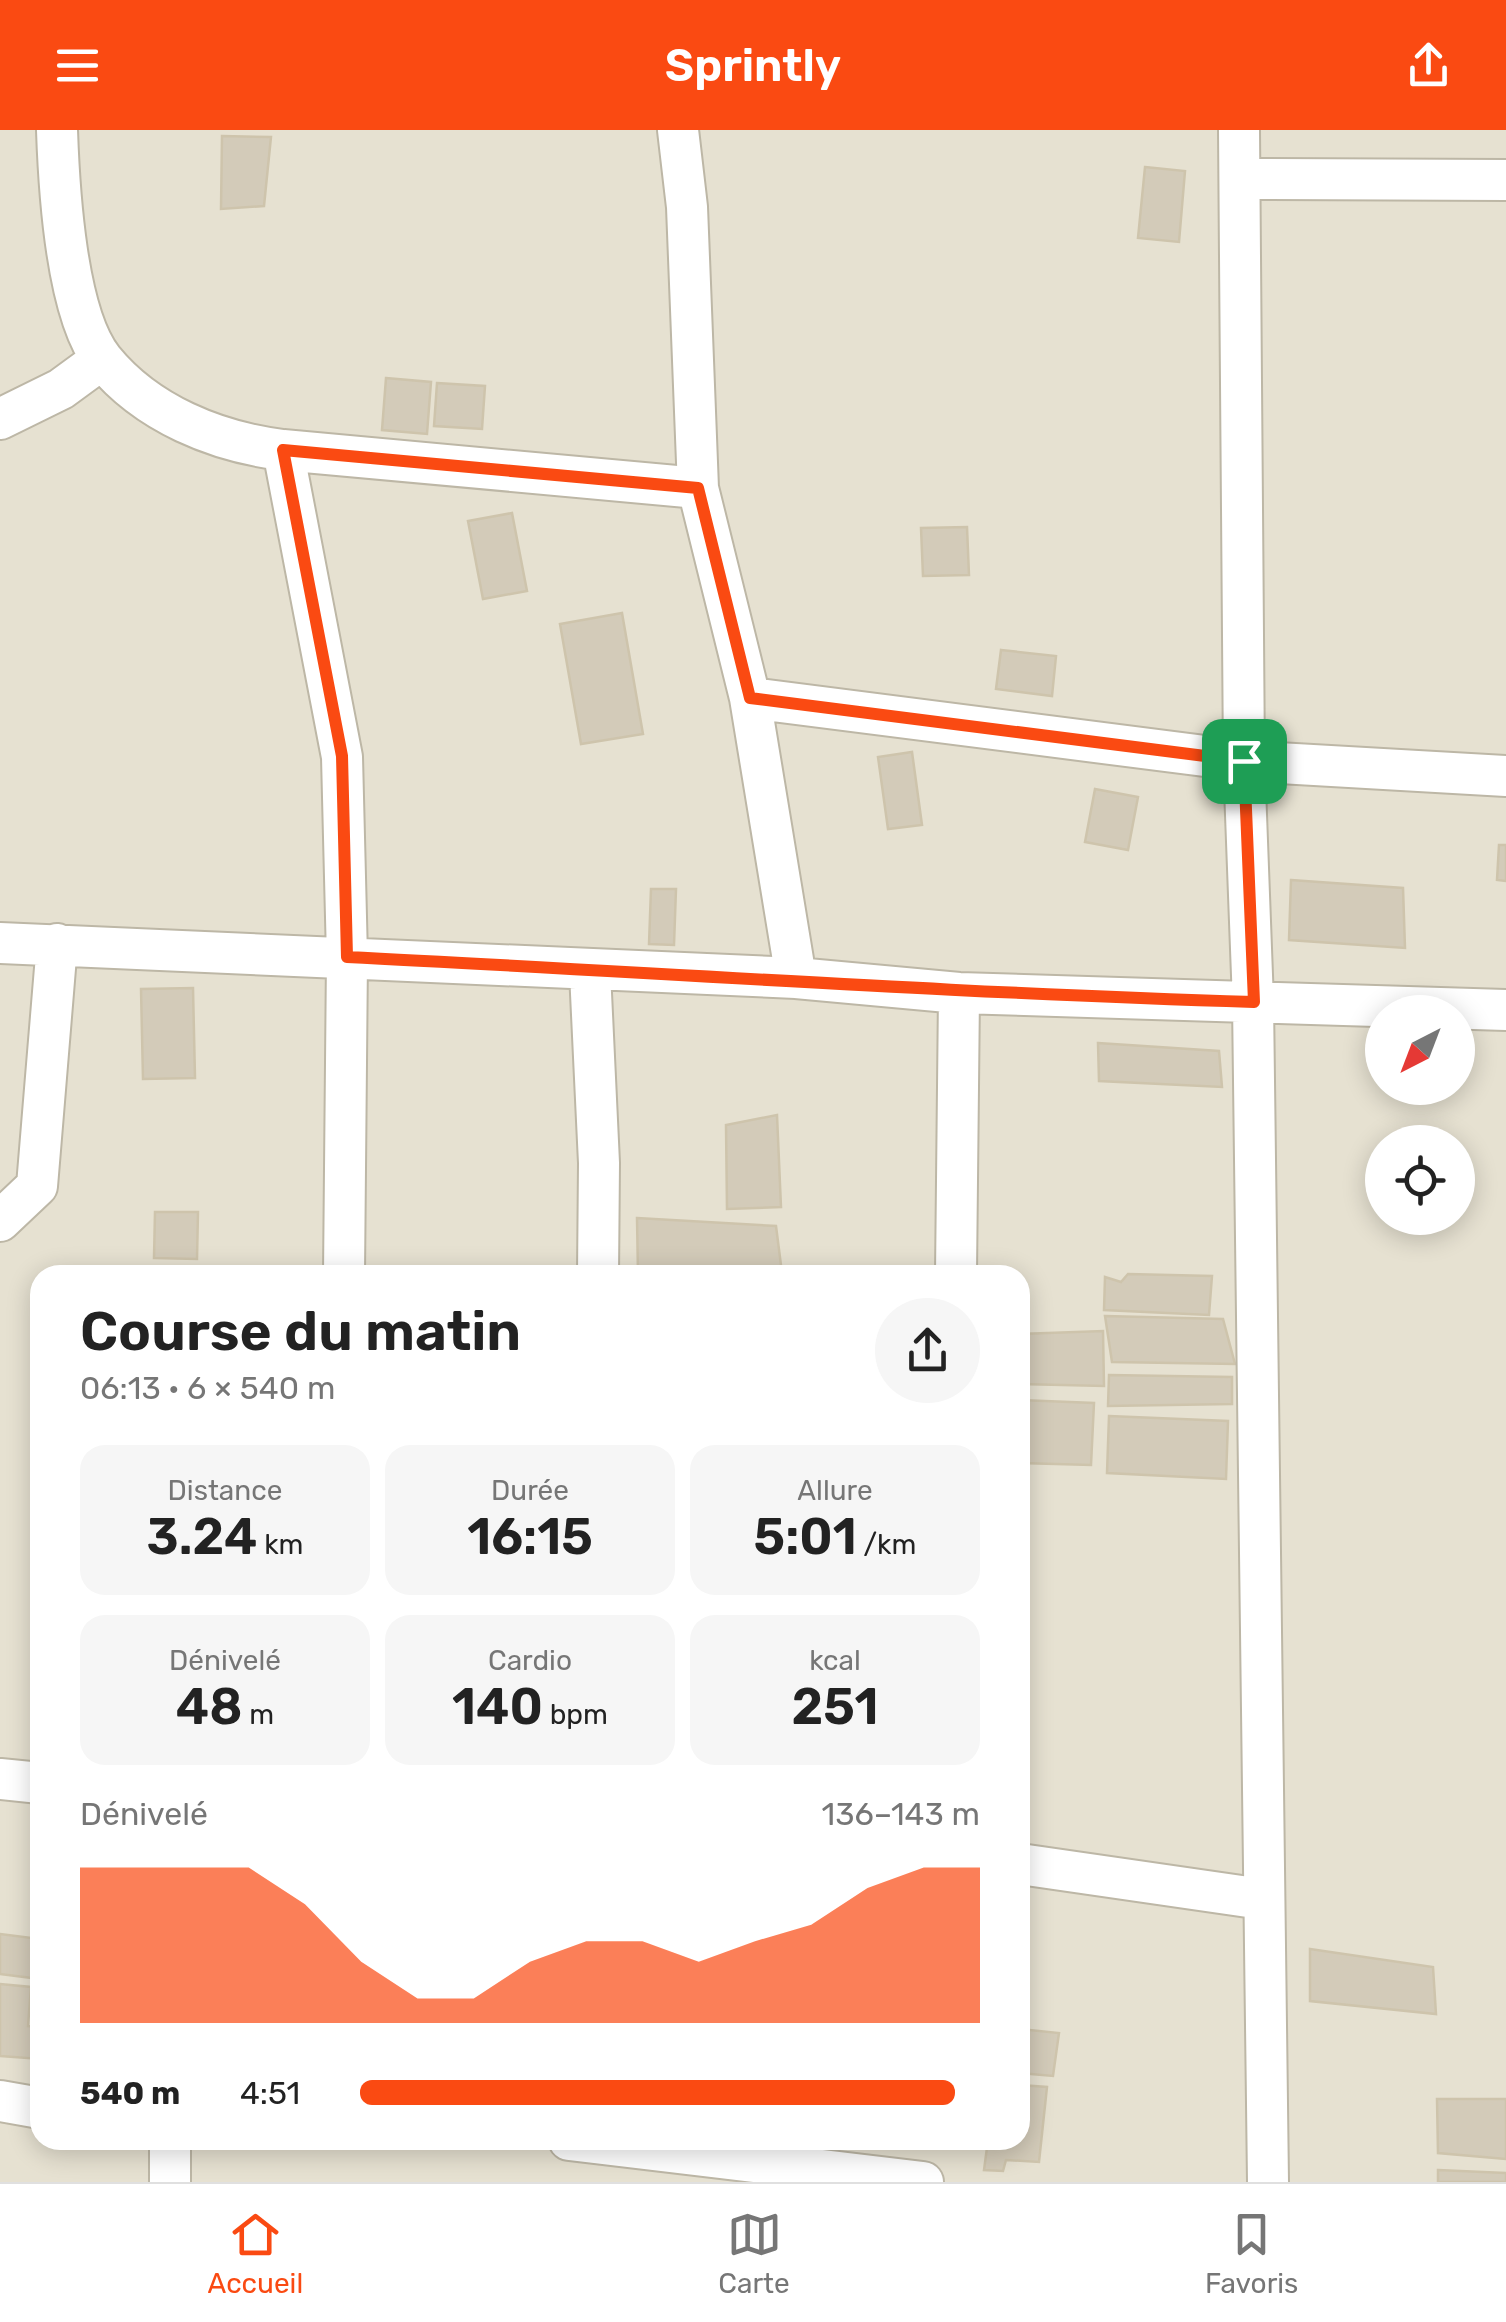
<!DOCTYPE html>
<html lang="fr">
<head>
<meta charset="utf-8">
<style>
	body { margin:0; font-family:Rubik,sans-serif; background:#f6f6f6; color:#222; height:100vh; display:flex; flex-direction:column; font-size:38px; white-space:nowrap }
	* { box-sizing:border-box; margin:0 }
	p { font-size:32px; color:#767676 }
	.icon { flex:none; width:55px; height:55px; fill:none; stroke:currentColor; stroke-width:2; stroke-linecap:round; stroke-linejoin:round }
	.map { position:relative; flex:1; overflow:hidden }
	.drawer { position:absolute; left:30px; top:1135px; width:1000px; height:885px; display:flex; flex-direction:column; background:#fff; border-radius:30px; box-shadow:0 5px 25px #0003 }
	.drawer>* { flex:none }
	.needle { width:65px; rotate:222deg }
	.controls { position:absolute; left:1365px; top:865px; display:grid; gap:20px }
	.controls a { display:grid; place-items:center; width:110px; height:110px; border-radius:50%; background:#fff; box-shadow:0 5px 25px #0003; font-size:50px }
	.pin { position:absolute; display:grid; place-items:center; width:85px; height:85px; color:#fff; margin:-42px; border-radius:20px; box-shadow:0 5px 15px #0006 }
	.round { display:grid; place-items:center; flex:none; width:105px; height:105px; border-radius:52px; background:#f6f6f6 }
	.summary { display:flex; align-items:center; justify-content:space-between; height:170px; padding:0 50px }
	h1 { font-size:55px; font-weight:600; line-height:75px }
	.metrics { display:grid; grid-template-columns:repeat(3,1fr); gap:15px; height:170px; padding:10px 50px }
	.metrics div { display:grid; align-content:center; border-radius:25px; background:#f6f6f6; text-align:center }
	.metrics b { font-size:50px; font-weight:600 }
	.metrics small { font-size:28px; font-weight:400 }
	.metrics p { font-size:28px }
	.chart { height:280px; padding:20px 50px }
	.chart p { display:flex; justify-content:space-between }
	.chart svg { width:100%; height:180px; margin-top:10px; fill:#fa4a12; opacity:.7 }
	ul { padding:0 50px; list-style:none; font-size:32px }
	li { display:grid; grid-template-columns:160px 120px 1fr; align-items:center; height:75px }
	li i { height:25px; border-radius:12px; background:#fa4a12 }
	header { display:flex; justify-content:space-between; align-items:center; height:130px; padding:0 50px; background:#fa4a12; color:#fff; font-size:45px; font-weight:600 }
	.dock { display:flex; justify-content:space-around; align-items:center; height:140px; border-top:2px solid #e0e0e0; background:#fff; font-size:28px; color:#767676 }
	.dock a { display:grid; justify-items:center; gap:5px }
	.dock .selected { color:#fa4a12 }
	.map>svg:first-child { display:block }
</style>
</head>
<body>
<header><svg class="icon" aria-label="menu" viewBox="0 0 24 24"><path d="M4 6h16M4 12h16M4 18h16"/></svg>Sprintly<svg class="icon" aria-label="share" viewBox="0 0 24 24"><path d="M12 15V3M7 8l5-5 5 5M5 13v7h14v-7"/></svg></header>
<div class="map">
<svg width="1506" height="2052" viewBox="0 0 1506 2052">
	<rect width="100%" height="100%" fill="#f2efe3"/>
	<path fill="#e6e1d1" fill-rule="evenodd" d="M 0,0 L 1506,0 L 1506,2052 L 0,2052 ZM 1382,882 L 1458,882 L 1458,958 L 1382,958 ZM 1382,1012 L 1458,1012 L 1458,1088 L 1382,1088 ZM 40,1145 L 1020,1145 L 1020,2010 L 40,2010 Z"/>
	<path fill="#d3cbb9" stroke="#cec4ac" stroke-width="2.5" d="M 222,6 L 271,7 L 264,76 L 221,79 Z
		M 1145,37 L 1185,41 L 1179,112 L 1138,108 Z
		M 386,248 L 431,252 L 427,304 L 382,300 Z
		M 437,253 L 485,256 L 482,299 L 434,296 Z
		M 512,383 L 527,461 L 483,469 L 468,391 Z
		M 967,397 L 969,445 L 923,446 L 921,398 Z
		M 622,483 L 643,604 L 581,614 L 560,494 Z
		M 1001,520 L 1056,526 L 1052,566 L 996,559 Z
		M 912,622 L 922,695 L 888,699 L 878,627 Z
		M 1095,659 L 1138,667 L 1128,720 L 1085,712 Z
		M 1499,715 L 1506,715 L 1506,751 L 1497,750 Z
		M 1291,750 L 1403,758 L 1405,818 L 1289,810 Z
		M 651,759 L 676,759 L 674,815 L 649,814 Z
		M 193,858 L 195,948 L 143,949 L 141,859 Z
		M 1098,913 L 1219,921 L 1222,957 L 1099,951 Z
		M 777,985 L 781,1077 L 727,1079 L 726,995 Z
		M 155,1082 L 198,1082 L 197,1129 L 154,1128 Z
		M 637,1088 L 776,1096 L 782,1143 L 638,1145 Z
		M 1128,1144 L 1212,1146 L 1209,1185 L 1104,1180 L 1105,1147 L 1121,1152 Z
		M 1105,1186 L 1223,1189 L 1235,1234 L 1112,1232 Z
		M 1103,1201 L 1104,1256 L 1020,1254 L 1020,1204 Z
		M 1109,1245 L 1232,1247 L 1232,1274 L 1108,1276 Z
		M 1020,1270 L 1094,1273 L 1091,1335 L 1020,1333 Z
		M 1109,1286 L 1228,1291 L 1226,1349 L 1107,1343 Z
		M 0,1804 L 40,1809 L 40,1849 L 0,1844 Z
		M 1310,1819 L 1433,1837 L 1436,1884 L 1310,1871 Z
		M 0,1854 L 31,1857 L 28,1896 L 40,1897 L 40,1929 L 0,1926 Z
		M 1020,1899 L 1059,1903 L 1053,1946 L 1020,1943 Z
		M 1020,1955 L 1047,1957 L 1039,2032 L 1006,2030 L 1003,2041 L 984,2040 L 988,2010 L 1020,2010 Z
		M 1437,1969 L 1506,1969 L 1506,2029 L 1438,2023 Z
		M 1438,2040 L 1506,2043 L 1506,2052 L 1438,2052 Z"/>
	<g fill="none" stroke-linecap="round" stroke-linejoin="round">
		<defs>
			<path id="minor" d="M 57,0 C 59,59 66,184 103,230 C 147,284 217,312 283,320 L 698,358
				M 678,0 L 687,77 L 698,358 L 750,568 L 796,848
				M 1239,0 L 1244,631 L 1253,872 L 1268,2052
				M 1241,49 L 1506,50
				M 0,289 L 61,259 L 102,229
				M 283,320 L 342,627 L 347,827 L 344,1145
				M 750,568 L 1244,631 L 1506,646
				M 0,813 L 796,848 L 959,863 L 1506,880
				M 590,842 L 599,1033 L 598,1145
				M 0,1091 L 37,1056 L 57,814
				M 956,1145 L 959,863
				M 0,1649 L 40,1653
				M 1020,1734 L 1262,1769
				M 0,1971 L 40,1978
				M 569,2010 L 923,2052
				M 170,2052 L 170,2010"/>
		</defs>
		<use href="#minor" stroke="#bdb7a6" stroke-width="44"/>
		<use href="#minor" stroke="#fff" stroke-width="40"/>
	</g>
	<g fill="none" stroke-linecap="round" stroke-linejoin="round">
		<defs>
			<path id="route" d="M 283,320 L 698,358 L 750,568 L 1244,631 L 1254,872 C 951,863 649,842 347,827 L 342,626 Z"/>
		</defs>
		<use href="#route" stroke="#fff" stroke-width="20"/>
		<use href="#route" stroke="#fa4a12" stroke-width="12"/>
	</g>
</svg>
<div class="controls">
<a><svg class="needle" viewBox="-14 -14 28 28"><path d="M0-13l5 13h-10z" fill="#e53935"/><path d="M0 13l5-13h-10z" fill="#767676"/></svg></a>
<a><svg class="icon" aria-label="locate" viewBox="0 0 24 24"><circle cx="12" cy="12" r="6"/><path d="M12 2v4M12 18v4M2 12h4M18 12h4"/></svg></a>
</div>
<div class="pin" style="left:1244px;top:631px;background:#1e9e55"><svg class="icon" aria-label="arrive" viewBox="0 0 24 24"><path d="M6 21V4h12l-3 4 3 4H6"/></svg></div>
<section class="drawer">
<div class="summary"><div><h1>Course du matin</h1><p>06:13 · 6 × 540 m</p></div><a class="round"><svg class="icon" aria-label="share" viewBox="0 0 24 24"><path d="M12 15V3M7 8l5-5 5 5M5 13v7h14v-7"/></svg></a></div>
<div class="metrics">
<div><p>Distance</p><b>3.24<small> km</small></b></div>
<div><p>Durée</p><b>16:15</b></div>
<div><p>Allure</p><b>5:01<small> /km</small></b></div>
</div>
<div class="metrics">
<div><p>Dénivelé</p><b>48<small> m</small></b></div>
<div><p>Cardio</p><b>140<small> bpm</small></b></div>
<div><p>kcal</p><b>251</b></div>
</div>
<div class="chart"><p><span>Dénivelé</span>136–143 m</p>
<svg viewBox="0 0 160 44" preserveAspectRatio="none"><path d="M0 44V6L10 6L20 6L30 6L40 15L50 29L60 38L70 38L80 29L90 24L100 24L110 29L120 24L130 20L140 11L150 6L160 6V44z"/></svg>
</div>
<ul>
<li><b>540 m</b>4:51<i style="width:96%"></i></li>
</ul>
</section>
</div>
<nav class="dock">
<a class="selected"><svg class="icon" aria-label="home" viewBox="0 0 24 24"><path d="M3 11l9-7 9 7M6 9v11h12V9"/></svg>Accueil</a>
<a><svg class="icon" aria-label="map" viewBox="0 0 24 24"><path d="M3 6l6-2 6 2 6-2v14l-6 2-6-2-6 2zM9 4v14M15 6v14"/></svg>Carte</a>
<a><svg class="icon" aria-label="saved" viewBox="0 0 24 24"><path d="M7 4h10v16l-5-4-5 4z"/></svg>Favoris</a>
</nav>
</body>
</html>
